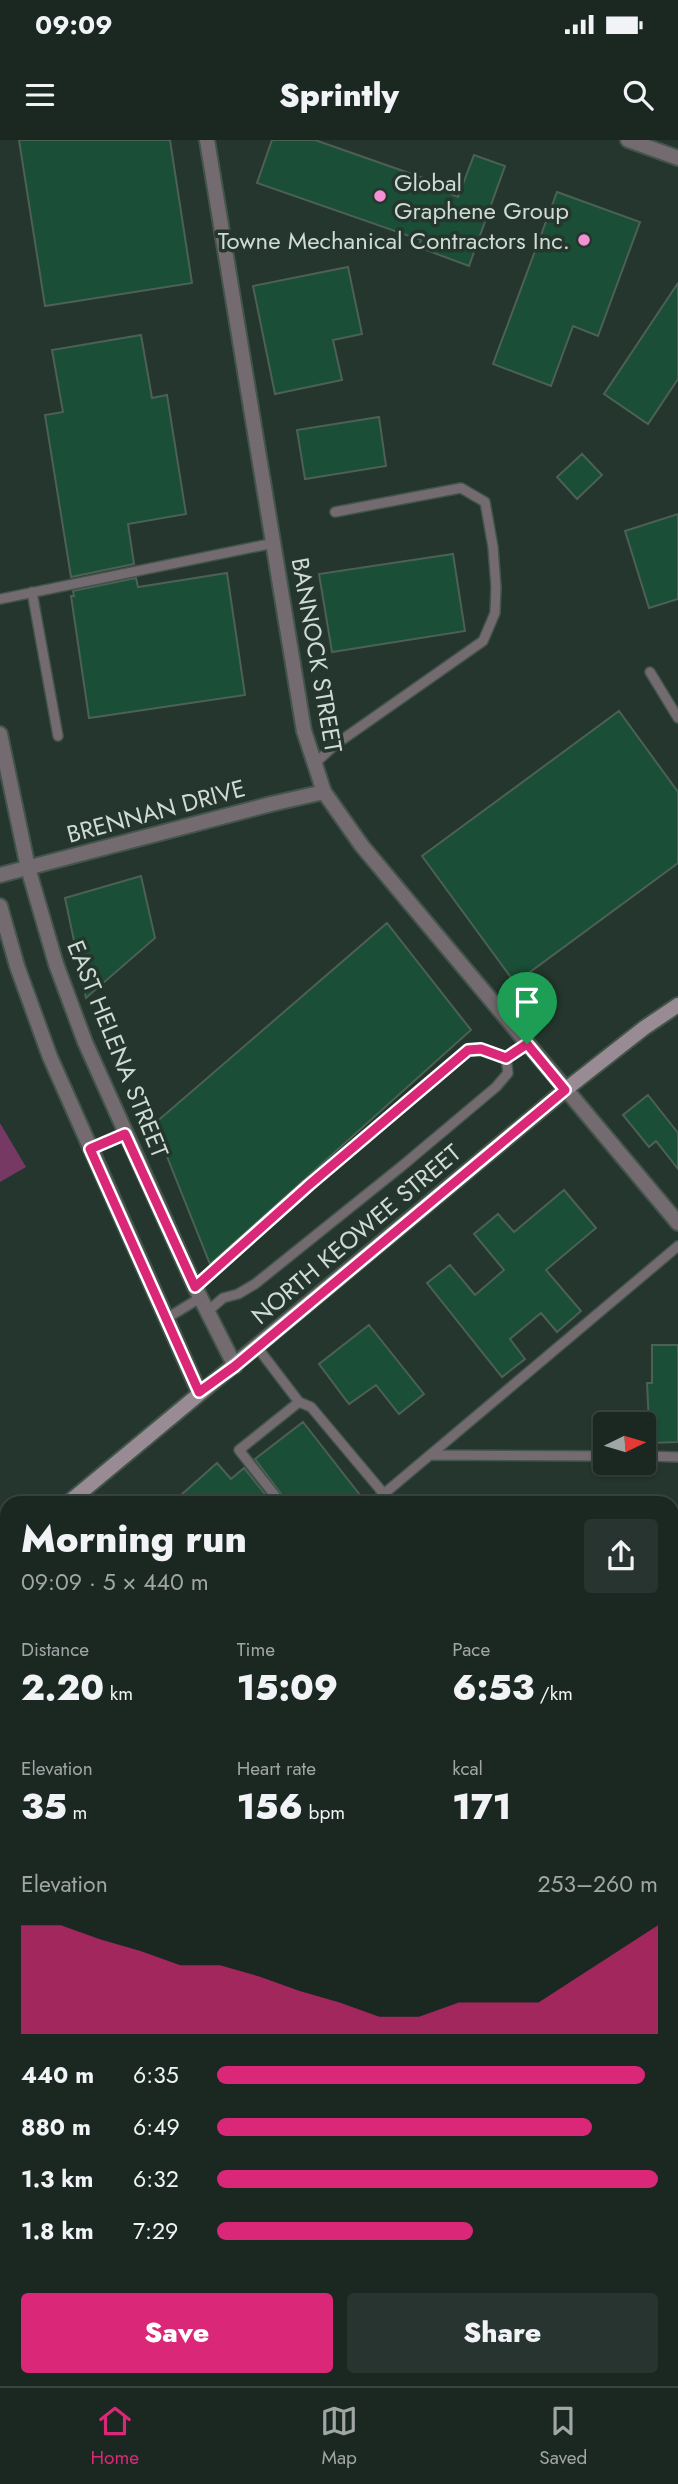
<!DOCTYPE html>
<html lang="en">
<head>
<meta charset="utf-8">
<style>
	body { margin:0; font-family:Jost,sans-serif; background:#28342f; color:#f1f3f6; height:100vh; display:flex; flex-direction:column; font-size:26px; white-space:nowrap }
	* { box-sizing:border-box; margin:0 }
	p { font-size:23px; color:#a0a6a5 }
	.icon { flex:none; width:38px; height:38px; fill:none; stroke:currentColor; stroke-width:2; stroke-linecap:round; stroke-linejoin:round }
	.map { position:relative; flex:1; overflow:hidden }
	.details { position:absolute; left:0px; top:1356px; width:679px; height:891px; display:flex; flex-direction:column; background:#1b2822; border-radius:21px 21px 0 0; box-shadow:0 2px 5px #0004,0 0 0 2px #394440 }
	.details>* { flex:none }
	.needle { width:46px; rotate:85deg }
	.controls { position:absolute; left:593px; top:1272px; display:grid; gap:14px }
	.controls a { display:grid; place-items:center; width:63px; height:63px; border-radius:7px; background:#1b2822; box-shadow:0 2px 5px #0004,0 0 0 2px #394440; font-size:35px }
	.pin { position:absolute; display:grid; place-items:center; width:60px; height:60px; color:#fff; margin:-72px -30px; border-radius:50% 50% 50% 0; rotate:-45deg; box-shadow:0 0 7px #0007 }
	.pin .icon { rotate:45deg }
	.round { display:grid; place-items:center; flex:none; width:74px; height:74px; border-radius:7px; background:#28342f }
	.summary { display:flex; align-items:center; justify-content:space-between; height:119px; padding:0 21px }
	h1 { font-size:38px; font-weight:800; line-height:52px }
	.metrics { display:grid; grid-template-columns:repeat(3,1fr); gap:10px; height:119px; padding:7px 21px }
	.metrics div { display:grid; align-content:center }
	.metrics b { font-size:35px; font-weight:800 }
	.metrics small { font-size:19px; font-weight:400 }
	.metrics p { font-size:19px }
	.chart { height:196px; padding:14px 21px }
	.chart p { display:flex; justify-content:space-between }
	.chart svg { width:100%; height:126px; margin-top:7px; fill:#db2777; opacity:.7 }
	.action { display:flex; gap:14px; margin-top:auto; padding:14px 21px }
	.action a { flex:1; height:80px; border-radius:7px; background:#db2777; color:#fff; font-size:28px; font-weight:800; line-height:80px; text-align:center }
	.action a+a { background:#28342f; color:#f1f3f6 }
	ul { padding:0 21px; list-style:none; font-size:23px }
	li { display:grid; grid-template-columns:112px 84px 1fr; align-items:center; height:52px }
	li i { height:18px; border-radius:9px; background:#db2777 }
	.status { display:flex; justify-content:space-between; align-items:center; height:49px; padding:0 35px; background:#1b2822; direction:ltr }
	.status svg { height:19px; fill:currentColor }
	header { display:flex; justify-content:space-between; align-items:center; height:91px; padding:0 21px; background:#1b2822; font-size:32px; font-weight:800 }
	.menu { display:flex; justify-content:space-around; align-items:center; height:98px; border-top:2px solid #394440; background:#1b2822; font-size:19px; color:#a0a6a5 }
	.menu a { display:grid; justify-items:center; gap:4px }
	.menu .current { color:#db2777 }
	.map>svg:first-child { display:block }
</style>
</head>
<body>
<div class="status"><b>09:09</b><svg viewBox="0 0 49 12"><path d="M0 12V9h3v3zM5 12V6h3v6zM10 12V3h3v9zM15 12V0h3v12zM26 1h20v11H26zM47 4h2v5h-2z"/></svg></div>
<header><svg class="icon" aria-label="menu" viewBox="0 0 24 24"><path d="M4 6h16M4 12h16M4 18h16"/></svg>Sprintly<svg class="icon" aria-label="search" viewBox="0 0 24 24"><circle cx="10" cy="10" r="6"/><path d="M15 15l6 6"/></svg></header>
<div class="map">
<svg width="678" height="2246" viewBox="0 0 678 2246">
	<rect width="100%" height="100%" fill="#24362d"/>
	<path fill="#763964" d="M 0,983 L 26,1027 L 0,1042 Z
		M 266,2240 L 508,2240 L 508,2246 L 266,2246 Z"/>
	<path fill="#1a4e36" stroke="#4d6056" stroke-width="2" d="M 19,0 L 170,0 L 192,143 L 45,166 Z
		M 272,0 L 315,0 L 429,40 L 428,45 L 458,57 L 474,15 L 505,26 L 469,126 L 418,107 L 421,100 L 257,43 Z
		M 557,52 L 640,82 L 598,196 L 573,186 L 551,246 L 493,224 Z
		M 348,127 L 362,194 L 333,200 L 342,240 L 275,254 L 253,146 Z
		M 678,143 L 678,239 L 648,284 L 604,254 Z
		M 141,195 L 152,258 L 167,255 L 186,374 L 128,384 L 134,424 L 71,437 L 45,275 L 63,272 L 52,210 Z
		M 379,277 L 386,326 L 305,339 L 297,290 Z
		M 582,314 L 602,335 L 577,359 L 557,337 Z
		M 678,374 L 678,459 L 649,468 L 625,391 Z
		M 453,414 L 465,491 L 332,512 L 319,434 Z
		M 227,433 L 245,555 L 89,578 L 71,456 L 74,456 L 73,451 L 136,438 L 138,447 Z
		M 619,571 L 678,652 L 678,723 L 515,843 L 422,716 Z
		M 141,736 L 155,798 L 86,858 L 65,758 Z
		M 387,783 L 471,890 L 210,1124 L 154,984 Z
		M 648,955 L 678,993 L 678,1029 L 656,1001 L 649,1007 L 623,975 Z
		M 564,1050 L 596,1088 L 546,1130 L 581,1171 L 557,1192 L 541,1173 L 510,1199 L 525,1219 L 502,1237 L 427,1143 L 450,1125 L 475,1155 L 504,1130 L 474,1094 L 498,1074 L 514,1092 Z
		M 369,1185 L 424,1254 L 399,1274 L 376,1245 L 349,1264 L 319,1224 Z
		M 652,1205 L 678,1205 L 678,1302 L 650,1303 L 647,1243 L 652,1243 Z
		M 303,1282 L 360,1355 L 349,1363 L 288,1363 L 255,1319 Z
		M 217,1323 L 231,1339 L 244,1328 L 272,1363 L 172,1363 Z"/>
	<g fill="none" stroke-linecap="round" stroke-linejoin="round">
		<defs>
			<path id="service" d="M 32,452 L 58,596
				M 0,459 L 274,403
				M 650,532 L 678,578
				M 313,625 L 336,604 L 483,501 L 495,473 L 496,447 L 493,407 L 485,362 L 461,348 L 335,372
				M 506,918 L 527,904
				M 90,1009 L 125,994
				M 195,1147 L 309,1045 L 468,910 L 480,909 L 506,918
				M 207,1172 L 223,1158 L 238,1154 L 255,1144 L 402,1026 L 496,947 L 508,933 L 506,918
				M 167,1178 L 200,1158
				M 257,1207 L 299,1262 L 239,1310 L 281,1363
				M 299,1262 L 311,1267 L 384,1354
				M 430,1315 L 606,1316
				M 644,1316 L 678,1317
				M 373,1363 L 678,1106
				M 672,1648 L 678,1648
				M 0,1949 L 7,1949
				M 0,2026 L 7,2026
				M 392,2240 L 392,2246"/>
			<path id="minor" d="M 207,0 L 304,591 L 324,652 L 362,706 L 678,1083
				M 0,735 L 271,664 L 324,652
				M 672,1496 L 678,1496
				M 0,1505 L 7,1506
				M 672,1864 L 678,1864
				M 0,1867 L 7,1867
				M 244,2240 L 244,2246"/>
			<path id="tertiary" d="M 628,0 L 678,18
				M 0,594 L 28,728 L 56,824 L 85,902 L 195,1147 L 235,1226
				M 0,766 L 17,826 L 50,917 L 199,1252"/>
			<path id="secondary" d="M 68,1363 L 565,950 L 644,888 L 678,865
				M 0,1420 L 7,1414"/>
			<path id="motorway" d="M 672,1715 L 678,1715
				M 0,1718 L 7,1718
				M 672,1781 L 678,1781
				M 0,1784 L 7,1784"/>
		</defs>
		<use href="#service" stroke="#43544b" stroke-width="12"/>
		<use href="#minor" stroke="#43544b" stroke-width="18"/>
		<use href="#tertiary" stroke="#43544b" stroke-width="18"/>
		<use href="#secondary" stroke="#43544b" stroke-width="18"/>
		<use href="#motorway" stroke="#43544b" stroke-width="24"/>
		<path stroke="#66756d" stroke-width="3.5" stroke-dasharray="3.5 3.5" stroke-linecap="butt" d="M 0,2108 L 7,2120
			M 0,2213 L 7,2207
			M 0,2217 L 7,2226
			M 19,2240 L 24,2246
			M 142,2246 L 143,2240"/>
		<use href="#service" stroke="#736b70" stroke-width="9"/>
		<use href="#minor" stroke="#736b70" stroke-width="14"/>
		<use href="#tertiary" stroke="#736b70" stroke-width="14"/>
		<use href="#secondary" stroke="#988b93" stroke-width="14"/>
		<use href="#motorway" stroke="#cebac7" stroke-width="21"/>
	</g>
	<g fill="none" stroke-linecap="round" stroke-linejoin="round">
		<defs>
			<path id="route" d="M 527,904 L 565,950 L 235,1226 L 199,1252 L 90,1009 L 125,994 L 195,1147 L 309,1045 L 468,910 L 481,909 L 506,918 Z"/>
		</defs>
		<use href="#route" stroke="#fff" stroke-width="14"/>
		<use href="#route" stroke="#db2777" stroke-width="9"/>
	</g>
	<g fill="#f391d5" stroke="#24362d" stroke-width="2.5">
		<circle cx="380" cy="56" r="7"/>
		<circle cx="584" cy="100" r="7"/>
	</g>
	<g text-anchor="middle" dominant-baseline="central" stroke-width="7" stroke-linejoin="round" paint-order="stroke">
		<g font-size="24" fill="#d0dbd5" stroke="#24362d" text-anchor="start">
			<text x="394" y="42">Global<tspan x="394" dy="28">Graphene Group</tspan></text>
			<text x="570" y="100" text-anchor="end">Towne Mechanical Contractors Inc.</text>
		</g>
		<g font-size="24" fill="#d0dbd5" stroke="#24362d">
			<text transform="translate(317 515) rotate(80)">BANNOCK STREET</text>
			<text transform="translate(156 671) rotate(-15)">BRENNAN DRIVE</text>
			<text transform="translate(118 909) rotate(68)">EAST HELENA STREET</text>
			<text transform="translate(356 1094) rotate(-40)">NORTH KEOWEE STREET</text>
		</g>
	</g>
</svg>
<div class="controls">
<a><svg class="needle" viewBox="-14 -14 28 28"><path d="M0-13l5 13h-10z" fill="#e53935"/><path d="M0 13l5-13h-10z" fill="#a0a6a5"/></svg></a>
</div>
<div class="pin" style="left:527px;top:904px;background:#1e9e55"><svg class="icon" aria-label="arrive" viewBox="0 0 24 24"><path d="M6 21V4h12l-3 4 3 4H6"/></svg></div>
<section class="details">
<div class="summary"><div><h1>Morning run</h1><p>09:09 · 5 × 440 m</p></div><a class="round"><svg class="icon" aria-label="share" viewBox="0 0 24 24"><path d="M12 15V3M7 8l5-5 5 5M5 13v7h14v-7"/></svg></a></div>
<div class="metrics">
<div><p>Distance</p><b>2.20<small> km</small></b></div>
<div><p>Time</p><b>15:09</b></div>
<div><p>Pace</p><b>6:53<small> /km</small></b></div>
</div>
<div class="metrics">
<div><p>Elevation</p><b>35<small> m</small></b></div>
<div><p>Heart rate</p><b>156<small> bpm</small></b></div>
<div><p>kcal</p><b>171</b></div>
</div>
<div class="chart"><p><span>Elevation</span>253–260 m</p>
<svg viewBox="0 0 160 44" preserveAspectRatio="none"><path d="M0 44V6L10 6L20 11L30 15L40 20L50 20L60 24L70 29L80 33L90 38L100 38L110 33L120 33L130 33L140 24L150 15L160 6V44z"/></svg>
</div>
<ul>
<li><b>440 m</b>6:35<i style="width:97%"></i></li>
<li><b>880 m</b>6:49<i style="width:85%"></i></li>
<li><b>1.3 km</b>6:32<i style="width:100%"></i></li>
<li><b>1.8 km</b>7:29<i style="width:58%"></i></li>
</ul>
<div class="action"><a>Save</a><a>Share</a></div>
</section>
</div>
<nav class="menu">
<a class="current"><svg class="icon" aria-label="home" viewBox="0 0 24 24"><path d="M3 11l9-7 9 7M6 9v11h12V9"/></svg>Home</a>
<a><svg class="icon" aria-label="map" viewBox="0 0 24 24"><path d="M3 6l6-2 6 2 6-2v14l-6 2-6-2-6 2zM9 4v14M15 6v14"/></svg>Map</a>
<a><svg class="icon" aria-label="saved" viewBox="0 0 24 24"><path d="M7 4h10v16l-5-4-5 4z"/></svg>Saved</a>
</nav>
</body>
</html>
